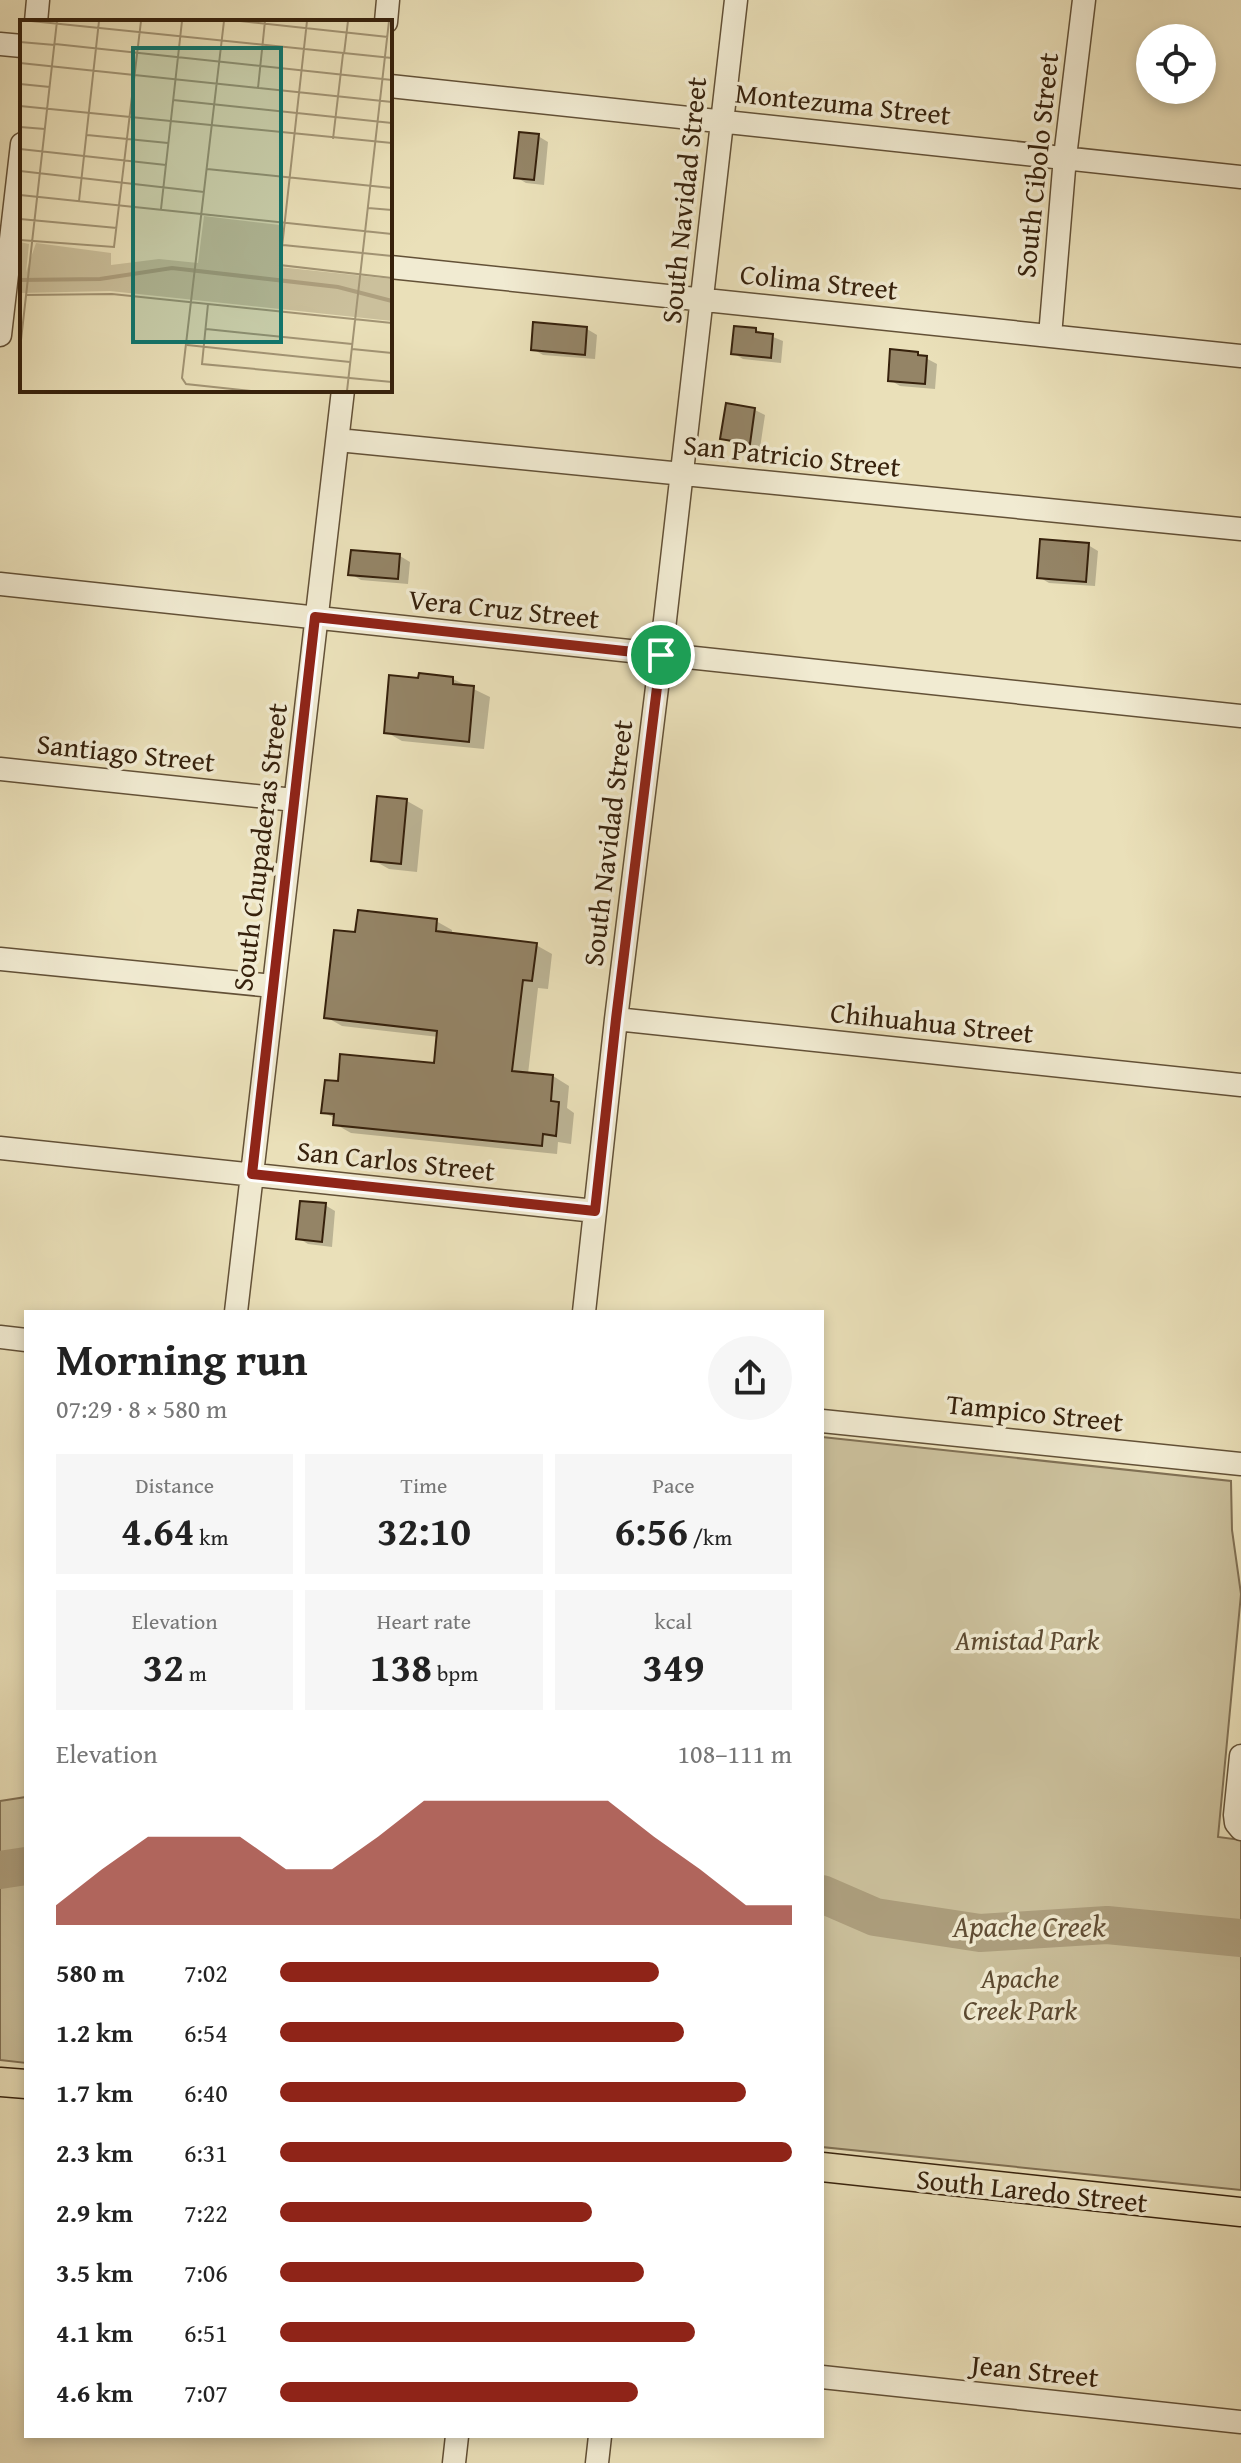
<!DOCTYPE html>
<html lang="en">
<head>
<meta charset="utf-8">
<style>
	body { margin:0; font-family:"Gentium Book Plus",serif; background:#f6f6f6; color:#222; height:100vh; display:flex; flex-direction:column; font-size:30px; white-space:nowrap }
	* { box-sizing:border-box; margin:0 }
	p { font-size:26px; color:#767676 }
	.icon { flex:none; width:44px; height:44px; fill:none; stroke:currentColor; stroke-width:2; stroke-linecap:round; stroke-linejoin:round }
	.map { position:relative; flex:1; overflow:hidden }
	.side { position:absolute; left:24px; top:1310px; width:800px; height:1128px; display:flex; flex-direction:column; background:#fff; border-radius:0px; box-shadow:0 4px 12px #0003 }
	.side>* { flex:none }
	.buttons { position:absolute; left:1136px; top:24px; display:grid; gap:16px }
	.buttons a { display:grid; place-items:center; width:80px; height:80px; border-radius:50%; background:#fff; box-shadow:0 4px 12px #0003; font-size:40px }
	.pin { position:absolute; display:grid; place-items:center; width:68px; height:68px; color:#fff; margin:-34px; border:4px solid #fff; border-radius:50%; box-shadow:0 2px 8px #0007 }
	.round { display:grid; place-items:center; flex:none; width:84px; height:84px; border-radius:42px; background:#f6f6f6 }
	.headline { display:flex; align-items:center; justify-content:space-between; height:136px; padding:0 32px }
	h1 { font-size:44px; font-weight:600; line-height:60px }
	.figures { display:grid; grid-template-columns:repeat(3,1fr); gap:12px; height:136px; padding:8px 32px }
	.figures div { display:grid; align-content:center; border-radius:0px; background:#f6f6f6; text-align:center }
	.figures b { font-size:40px; font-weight:600 }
	.figures small { font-size:22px; font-weight:400 }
	.figures p { font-size:22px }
	.chart { height:224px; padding:16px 32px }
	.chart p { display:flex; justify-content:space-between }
	.chart svg { width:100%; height:144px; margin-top:8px; fill:#8f2418; opacity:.7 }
	ul { padding:0 32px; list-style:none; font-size:26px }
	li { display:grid; grid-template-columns:128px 96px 1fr; align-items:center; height:60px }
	li i { height:20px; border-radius:10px; background:#8f2418 }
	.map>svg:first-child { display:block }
</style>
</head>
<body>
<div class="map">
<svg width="1241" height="2463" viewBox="0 0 1241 2463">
	<rect width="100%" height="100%" fill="#eae0b9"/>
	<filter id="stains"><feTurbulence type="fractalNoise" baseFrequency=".0025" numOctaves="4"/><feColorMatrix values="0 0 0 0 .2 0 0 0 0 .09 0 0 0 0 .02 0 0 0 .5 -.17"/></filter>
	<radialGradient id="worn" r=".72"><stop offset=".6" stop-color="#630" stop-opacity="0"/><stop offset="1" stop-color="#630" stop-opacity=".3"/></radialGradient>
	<path fill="#cbc09c" stroke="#807054" stroke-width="2" d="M 822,1437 L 1231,1481 L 1232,1530 L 1241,1594 L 1218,1837 L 1241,1840 L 1241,2190 L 822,2147 Z
		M 26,1797 L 26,2063 L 0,2060 L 0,1801 Z"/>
	<path fill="#0003" d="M 538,136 L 548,142 L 544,185 L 526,183 L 516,177 Z
		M 587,329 L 597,335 L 595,359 L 543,355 L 533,349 Z
		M 756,330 L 783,341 L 781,363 L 743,359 L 733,353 Z
		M 918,354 L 937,364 L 935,389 L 900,386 L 890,380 Z
		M 755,410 L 765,415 L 760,448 L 733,444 L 723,438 Z
		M 1088,545 L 1098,551 L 1095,586 L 1049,583 L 1039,577 Z
		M 400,556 L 410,562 L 408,584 L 361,580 L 351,574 Z
		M 453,679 L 490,697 L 484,749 L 402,741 L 386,732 L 420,680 Z
		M 379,798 L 407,801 L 423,810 L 417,872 L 389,869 L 373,860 Z
		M 436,921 L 452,930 L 452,935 L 536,945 L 552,954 L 548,989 L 538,988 L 528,1074 L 553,1076 L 569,1086 L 567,1108 L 574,1113 L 571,1144 L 558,1142 L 557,1154 L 351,1133 L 335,1124 L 336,1119 L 323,1112 L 340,1083 L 436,1065 L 439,1037 L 342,1026 L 326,1017 L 357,935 Z
		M 325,1205 L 335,1211 L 332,1247 L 308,1244 L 298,1238 Z"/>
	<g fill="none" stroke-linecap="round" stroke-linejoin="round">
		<path stroke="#ad9f7e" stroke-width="38" d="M 0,1870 L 26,1866
			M 822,1894 L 875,1917 L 980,1933 L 1107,1925 L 1241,1938"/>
	</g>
	<path fill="#948466" stroke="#36210c" stroke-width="2" d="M 519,132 L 539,134 L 534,180 L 514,178 Z
		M 533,322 L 587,327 L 585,355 L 531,350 Z
		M 734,326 L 756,328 L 756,332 L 773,334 L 771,358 L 731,354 Z
		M 890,349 L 918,352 L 918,355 L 927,356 L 925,384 L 888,381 Z
		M 726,403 L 755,408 L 750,444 L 720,439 Z
		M 1040,539 L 1089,543 L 1086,582 L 1037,578 Z
		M 351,550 L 400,554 L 398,579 L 348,575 Z
		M 419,673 L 453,677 L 453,684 L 474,686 L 469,742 L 384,733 L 389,675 L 418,678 Z
		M 377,796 L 407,799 L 401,864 L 371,861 Z
		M 358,910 L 437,919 L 436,931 L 537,943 L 532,981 L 523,980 L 512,1071 L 553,1075 L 551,1101 L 559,1102 L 556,1136 L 543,1134 L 542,1146 L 333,1125 L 334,1114 L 321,1113 L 325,1080 L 338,1081 L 340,1054 L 434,1063 L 437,1031 L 324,1018 L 334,930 L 355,932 Z
		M 300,1201 L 326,1203 L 322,1242 L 296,1239 Z"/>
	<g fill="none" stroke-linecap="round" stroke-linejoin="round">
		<defs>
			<path id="minor" d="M 36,22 L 38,0
				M 386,22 L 388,0
				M 0,44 L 22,46
				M 390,86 L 1241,177
				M 390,267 L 1241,356
				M 0,335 L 22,144
				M 1050,336 L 1065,157 L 1084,0
				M 338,440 L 1241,529
				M 0,584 L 1241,716
				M 0,769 L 294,800
				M 0,959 L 273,986
				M 616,1019 L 1241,1085
				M 0,1148 L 595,1211
				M 236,1312 L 343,390
				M 584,1312 L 616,1019 L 661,655 L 736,0
				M 0,1337 L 26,1340
				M 822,1421 L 1241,1464
				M 1241,1756 L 1235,1815 L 1236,1823 L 1241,1829
				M 822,2377 L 1241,2422
				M 454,2463 L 457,2436
				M 597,2463 L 600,2436"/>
			<path id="major" d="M 0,2082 L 26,2084
				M 822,2167 L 1241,2212"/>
		</defs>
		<use href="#minor" stroke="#635137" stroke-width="25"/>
		<use href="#major" stroke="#36210c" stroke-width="31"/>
		<use href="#minor" stroke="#f1ebd2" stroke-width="22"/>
		<use href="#major" stroke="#eae0b9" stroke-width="28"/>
	</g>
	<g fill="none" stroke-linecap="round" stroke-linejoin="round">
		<defs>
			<path id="route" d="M 315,617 L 661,655 L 616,1019 L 595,1211 L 252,1174 Z"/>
		</defs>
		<use href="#route" stroke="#fff" stroke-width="16"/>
		<use href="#route" stroke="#8f2418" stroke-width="10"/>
	</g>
	<g text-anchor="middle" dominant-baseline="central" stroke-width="7" stroke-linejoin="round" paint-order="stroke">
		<g font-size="28" fill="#36210c" stroke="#f1ebd2">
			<text transform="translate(843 103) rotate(6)">Montezuma Street</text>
			<text transform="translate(1036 165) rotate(-84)">South Cibolo Street</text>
			<text transform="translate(683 200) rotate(-84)">South Navidad Street</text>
			<text transform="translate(819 281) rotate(6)">Colima Street</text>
			<text transform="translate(792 455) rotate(6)">San Patricio Street</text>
			<text transform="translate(504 608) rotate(6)">Vera Cruz Street</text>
			<text transform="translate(126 752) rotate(6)">Santiago Street</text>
			<text transform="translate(607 843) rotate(-83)">South Navidad Street</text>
			<text transform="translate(259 847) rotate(-83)">South Chupaderas Street</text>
			<text transform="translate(932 1022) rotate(6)">Chihuahua Street</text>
			<text transform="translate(396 1160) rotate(6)">San Carlos Street</text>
			<text transform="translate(1035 1412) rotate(6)">Tampico Street</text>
			<text transform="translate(1032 2190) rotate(6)">South Laredo Street</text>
			<text transform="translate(1035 2370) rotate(6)">Jean Street</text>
		</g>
		<g font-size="28" font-style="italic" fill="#5b4930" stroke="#f1ebd2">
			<text x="1027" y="1639">Amistad Park</text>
			<text x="1020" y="1977">Apache<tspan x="1020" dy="32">Creek Park</tspan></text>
		</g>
		<g font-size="30" font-style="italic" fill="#604d34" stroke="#f1ebd2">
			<text x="1029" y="1926">Apache Creek</text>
		</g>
	</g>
	<g transform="translate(20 20)">
		<rect width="372" height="372" fill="#eae0b9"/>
		<path d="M 184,196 L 260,205 L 259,247 L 372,259 L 372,301 L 90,271 L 0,273 L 0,222 L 9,224 L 6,252 L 16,223 L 91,233 L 91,245 L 139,239 L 178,243 Z" fill="#cbc09c"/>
		<path fill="none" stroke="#ad9f7e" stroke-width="4" d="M 0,260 L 80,259 L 152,248 L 318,267 L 372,281"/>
		<path fill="none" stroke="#a29474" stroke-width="2" d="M 11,1 L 372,38M 204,1 L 162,358 L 166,364 L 231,371M 220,1 L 368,17M 287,1 L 260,245 L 372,258M 0,22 L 35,25M 35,24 L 372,60M 324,34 L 328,1M 0,43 L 372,82M 0,64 L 30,67M 238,68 L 245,1M 153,80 L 372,103M 0,86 L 372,123M 0,107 L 25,109M 67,115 L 148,123M 313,119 L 323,34M 0,129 L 146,145M 187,149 L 372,168M 0,151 L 184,172M 0,175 L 372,214M 59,181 L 79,1M 348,188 L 372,190M 141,189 L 162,1M 0,199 L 97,208M 0,220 L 94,227 L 121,1M 263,225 L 372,236M 6,275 L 92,274 L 372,303M 188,284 L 182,344 L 372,362M 186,309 L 332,324M 167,325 L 330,342M 0,329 L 37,1M 332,329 L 372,333M 327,371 L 369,1"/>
		<path fill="#0f766e" fill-opacity="0.15" stroke="#0f766e" stroke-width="4" d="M 113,28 L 261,28 L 261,322 L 113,322 Z"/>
		<rect width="372" height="372" fill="none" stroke="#36210c" stroke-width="4"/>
	</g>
	<rect width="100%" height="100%" filter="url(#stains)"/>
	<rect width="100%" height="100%" fill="url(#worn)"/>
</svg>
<div class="buttons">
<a><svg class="icon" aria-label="locate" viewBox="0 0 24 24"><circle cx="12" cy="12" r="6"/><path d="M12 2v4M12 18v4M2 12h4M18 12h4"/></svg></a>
</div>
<div class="pin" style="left:661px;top:655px;background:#1e9e55"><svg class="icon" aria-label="arrive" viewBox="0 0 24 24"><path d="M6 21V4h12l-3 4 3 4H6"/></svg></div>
<section class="side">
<div class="headline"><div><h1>Morning run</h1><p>07:29 · 8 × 580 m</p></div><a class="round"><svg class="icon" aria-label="share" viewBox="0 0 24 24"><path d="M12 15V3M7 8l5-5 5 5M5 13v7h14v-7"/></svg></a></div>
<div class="figures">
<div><p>Distance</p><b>4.64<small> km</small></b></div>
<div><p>Time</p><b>32:10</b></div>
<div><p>Pace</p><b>6:56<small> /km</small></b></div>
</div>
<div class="figures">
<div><p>Elevation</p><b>32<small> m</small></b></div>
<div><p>Heart rate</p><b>138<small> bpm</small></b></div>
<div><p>kcal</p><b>349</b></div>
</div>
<div class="chart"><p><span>Elevation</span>108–111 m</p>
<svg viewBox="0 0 160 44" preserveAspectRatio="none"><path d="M0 44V38L10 27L20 17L30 17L40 17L50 27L60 27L70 17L80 6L90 6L100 6L110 6L120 6L130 17L140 27L150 38L160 38V44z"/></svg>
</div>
<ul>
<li><b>580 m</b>7:02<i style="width:74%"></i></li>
<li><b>1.2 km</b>6:54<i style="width:79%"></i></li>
<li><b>1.7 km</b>6:40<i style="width:91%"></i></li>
<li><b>2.3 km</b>6:31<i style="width:100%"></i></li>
<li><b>2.9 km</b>7:22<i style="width:61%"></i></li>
<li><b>3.5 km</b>7:06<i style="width:71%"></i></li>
<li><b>4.1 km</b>6:51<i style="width:81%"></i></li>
<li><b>4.6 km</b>7:07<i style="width:70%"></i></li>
</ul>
</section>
</div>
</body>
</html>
